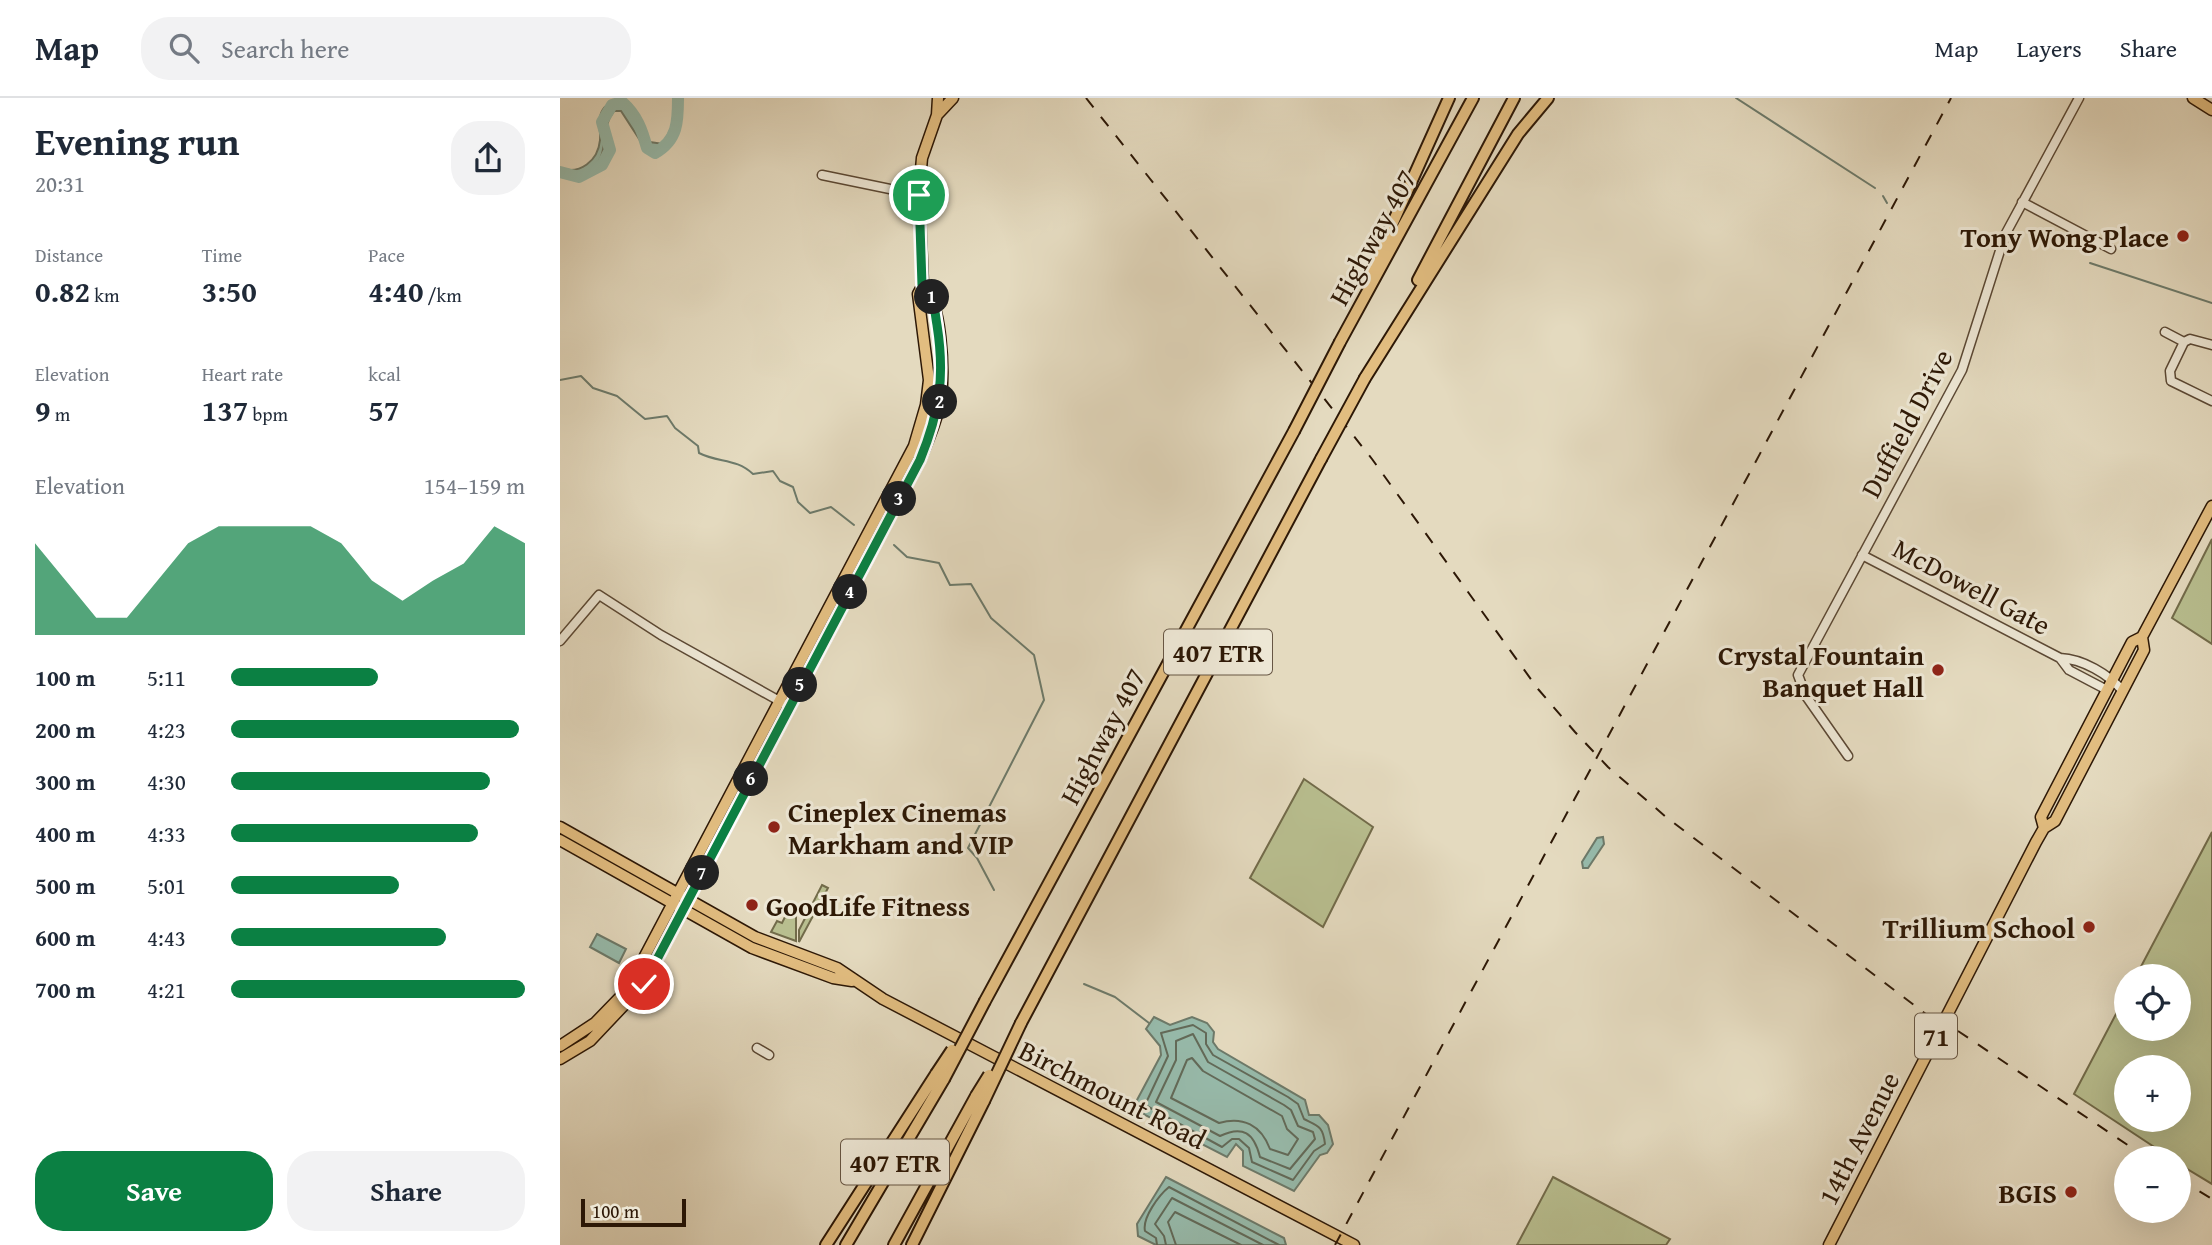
<!DOCTYPE html>
<html lang="en">
<head>
<meta charset="utf-8">
<style>
	body { margin:0; font-family:"Gentium Book Plus",serif; background:#f2f2f3; color:#1f2937; height:100vh; display:flex; flex-direction:column; font-size:26px; white-space:nowrap }
	* { box-sizing:border-box; margin:0 }
	p { font-size:23px; color:#747a83 }
	.icon { flex:none; width:38px; height:38px; fill:none; stroke:currentColor; stroke-width:2; stroke-linecap:round; stroke-linejoin:round }
	.map { position:relative; flex:1; overflow:hidden }
	.drawer { display:flex; flex-direction:column; background:#fff; width:560px }
	.drawer>* { flex:none }
	.tools { position:absolute; left:1554px; top:866px; display:grid; gap:14px }
	.tools a { display:grid; place-items:center; width:77px; height:77px; border-radius:50%; background:#fff; box-shadow:0 7px 28px #0002; font-size:35px }
	.scale { position:absolute; left:21px; bottom:18px; width:105px; box-sizing:border-box; padding-left:7px; border:4px solid #2d1806; border-top:0; font-size:19px; line-height:24px; white-space:nowrap; color:#2d1806; -webkit-text-stroke:5px #ede7d5; paint-order:stroke }
	.pin { position:absolute; display:grid; place-items:center; width:60px; height:60px; color:#fff; margin:-30px; border:4px solid #fff; border-radius:50%; box-shadow:0 2px 7px #0007 }
	.km { position:absolute; width:35px; height:35px; margin:-18px; border-radius:50%; background:#222; color:#fff; font-size:19px; line-height:35px; text-align:center }
	.round { display:grid; place-items:center; flex:none; width:74px; height:74px; border-radius:28px; background:#f2f2f3 }
	.overview { display:flex; align-items:center; justify-content:space-between; height:119px; padding:0 35px }
	h1 { font-size:38px; font-weight:700; line-height:52px }
	.figures { display:grid; grid-template-columns:repeat(3,1fr); gap:10px; height:119px; padding:7px 35px }
	.figures div { display:grid; align-content:center }
	.figures b { font-size:30px; font-weight:700 }
	.figures small { font-size:19px; font-weight:400 }
	.figures p { font-size:19px }
	.chart { height:196px; padding:14px 35px }
	.chart p { display:flex; justify-content:space-between }
	.chart svg { width:100%; height:126px; margin-top:7px; fill:#0b8043; opacity:.7 }
	.cta { display:flex; gap:14px; margin-top:auto; padding:14px 35px }
	.cta a { flex:1; height:80px; border-radius:28px; background:#0b8043; color:#fff; font-size:28px; font-weight:700; line-height:80px; text-align:center }
	.cta a+a { background:#f2f2f3; color:#1f2937 }
	ul { padding:0 35px; list-style:none; font-size:23px }
	li { display:grid; grid-template-columns:112px 84px 1fr; align-items:center; height:52px }
	li i { height:18px; border-radius:9px; background:#0b8043 }
	header { display:flex; align-items:center; gap:42px; box-sizing:border-box; height:98px; padding:0 35px; background:#fff; border-bottom:2px solid #e0e1e3 }
	header strong { font-size:33px }
	nav { display:flex; gap:38px; margin-inline-start:auto; font-size:24px }
	.search { width:490px; height:63px; background:#f2f2f3; display:flex; align-items:center; gap:18px; box-sizing:border-box; padding:0 24px; border-radius:28px; color:#747a83; font-size:26px }
	main { display:flex; flex:1; min-height:0 }
	.map>svg:first-child { display:block }
</style>
</head>
<body>
<header>
<strong>Map</strong>
<div class="search"><svg class="icon" aria-label="search" viewBox="0 0 24 24"><circle cx="10" cy="10" r="6"/><path d="M15 15l6 6"/></svg>Search here</div>
<nav><a>Map</a><a>Layers</a><a>Share</a></nav>
</header>
<main>
<section class="drawer">
<div class="overview"><div><h1>Evening run</h1><p>20:31</p></div><a class="round"><svg class="icon" aria-label="share" viewBox="0 0 24 24"><path d="M12 15V3M7 8l5-5 5 5M5 13v7h14v-7"/></svg></a></div>
<div class="figures">
<div><p>Distance</p><b>0.82<small> km</small></b></div>
<div><p>Time</p><b>3:50</b></div>
<div><p>Pace</p><b>4:40<small> /km</small></b></div>
</div>
<div class="figures">
<div><p>Elevation</p><b>9<small> m</small></b></div>
<div><p>Heart rate</p><b>137<small> bpm</small></b></div>
<div><p>kcal</p><b>57</b></div>
</div>
<div class="chart"><p><span>Elevation</span>154–159 m</p>
<svg viewBox="0 0 160 44" preserveAspectRatio="none"><path d="M0 44V12L10 25L20 38L30 38L40 25L50 12L60 6L70 6L80 6L90 6L100 12L110 25L120 32L130 25L140 19L150 6L160 12V44z"/></svg>
</div>
<ul>
<li><b>100 m</b>5:11<i style="width:50%"></i></li>
<li><b>200 m</b>4:23<i style="width:98%"></i></li>
<li><b>300 m</b>4:30<i style="width:88%"></i></li>
<li><b>400 m</b>4:33<i style="width:84%"></i></li>
<li><b>500 m</b>5:01<i style="width:57%"></i></li>
<li><b>600 m</b>4:43<i style="width:73%"></i></li>
<li><b>700 m</b>4:21<i style="width:100%"></i></li>
</ul>
<div class="cta"><a>Save</a><a>Share</a></div>
</section>
<div class="map">
<svg width="1652" height="1147" viewBox="0 0 1652 1147">
	<rect width="100%" height="100%" fill="#e4dabf"/>
	<filter id="stains"><feTurbulence type="fractalNoise" baseFrequency=".00286" numOctaves="4"/><feColorMatrix values="0 0 0 0 .2 0 0 0 0 .09 0 0 0 0 .02 0 0 0 .5 -.17"/></filter>
	<radialGradient id="worn" r=".72"><stop offset=".6" stop-color="#630" stop-opacity="0"/><stop offset="1" stop-color="#630" stop-opacity=".3"/></radialGradient>
	<path fill="#b8be8f" stroke="#726b4a" stroke-width="2" fill-rule="evenodd" d="M 1652,441 L 1652,546 L 1612,520 Z
		M 744,681 L 813,729 L 763,829 L 690,780 Z
		M 1652,734 L 1652,1086 L 1619,1066 L 1619,1060 L 1611,1060 L 1514,996 L 1566,897 L 1566,931 L 1619,931 L 1619,878 L 1576,878 ZM 1566,970 L 1619,970 L 1619,1022 L 1566,1022 Z
		M 262,787 L 268,790 L 239,844 L 239,832 Z
		M 228,813 L 236,818 L 236,843 L 211,834 L 217,823 L 222,825 Z
		M 993,1079 L 1110,1141 L 1106,1147 L 957,1147 Z"/>
	<path fill="#97bbac" stroke="#6d7a6a" stroke-width="2" d="M 115,0 L 123,0 C 117,22 121,40 100,55 L 87,53 L 61,13 L 54,13 C 38,32 53,60 26,76 C 17,81 10,81 0,78 L 0,70 C 20,77 38,63 40,42 C 41,32 37,22 42,13 C 45,7 49,6 56,4 C 75,9 81,27 90,44 L 103,46 L 114,25 Z
		M 1043,739 L 1044,746 L 1028,770 L 1023,770 L 1022,764 L 1037,740 Z
		M 37,836 L 66,851 L 59,865 L 30,849 Z
		M 594,919 L 610,927 L 632,919 L 647,925 L 654,934 L 653,944 L 658,951 L 745,1002 L 749,1017 L 759,1017 L 768,1027 L 773,1046 L 767,1055 L 760,1057 L 734,1093 L 683,1068 L 683,1053 L 676,1046 L 667,1059 L 585,1017 L 578,1010 L 577,1002 L 601,957 L 600,948 L 586,931 Z
		M 606,1079 L 724,1140 L 726,1147 L 596,1147 L 578,1138 L 577,1126 Z"/>
	<g fill="none" stroke-linecap="round" stroke-linejoin="round">
		<path stroke="#626a59" stroke-width="2" d="M 633,927 L 646,935 L 646,946 L 653,957 L 728,999 L 738,1006 L 744,1021 C 758,1028 763,1028 765,1046 L 754,1053 L 733,1082 L 692,1064 L 689,1050 L 679,1041 L 672,1041 L 662,1049 L 585,1007 L 608,958 L 601,935 Z
			M 633,936 L 648,964 L 724,1007 L 731,1012 L 738,1028 L 753,1034 L 755,1041 L 730,1071 L 700,1059 C 694,1035 683,1027 660,1038 L 596,1004 L 616,962 L 616,943 Z
			M 632,960 L 643,973 L 722,1018 L 727,1031 L 738,1041 L 728,1057 L 710,1051 C 701,1027 683,1018 659,1025 L 611,1000 L 627,962 Z
			M 597,1147 L 596,1140 L 585,1133 C 582,1120 599,1097 609,1089 L 719,1147
			M 606,1147 L 604,1138 L 595,1126 L 612,1100 L 703,1147
			M 616,1147 L 608,1124 L 615,1114 L 681,1147"/>
		<path stroke="#6d7a6a" stroke-width="2" d="M 1176,0 L 1315,90
			M 1323,98 L 1327,105
			M 1530,165 L 1652,205
			M 0,282 L 21,278 L 33,290 L 57,298 L 85,321 L 107,318 L 115,330 L 138,348 L 139,355 C 159,365 176,360 193,376 L 213,373 L 220,383 L 233,389 L 238,404 L 250,415 L 271,409 L 294,427
			M 334,447 L 347,459 L 379,465 L 390,487 L 411,486 L 431,520 L 474,557 L 484,602 L 408,750 L 417,760 L 434,792
			M 524,886 L 555,899 L 589,925"/>
		<path stroke="#97bbac" stroke-width="12" d="M 0,74 L 19,79 L 42,67 L 50,52 L 42,24 L 52,7 L 62,4 C 77,17 82,32 87,50 L 95,55 C 118,42 118,23 118,0"/>
		<defs>
			<path id="minor" d="M 262,77 L 359,97
				M 1462,104 L 1551,151
				M 1605,234 L 1624,244 L 1630,241 L 1652,247
				M 1624,244 L 1610,273 L 1611,283 L 1652,303
				M 1302,457 L 1500,560 L 1509,572 L 1547,592
				M 0,543 L 39,497 L 101,537 L 223,605
				M 1500,560 C 1523,561 1548,576 1563,593
				M 1288,658 L 1246,598 L 1238,577 L 1402,272 L 1445,137 L 1519,0
				M 197,950 L 209,957"/>
			<path id="major" d="M 1633,0 L 1652,12
				M 377,17 L 393,0
				M 0,729 L 195,839 L 277,870 L 323,901 L 794,1147
				M 1484,730 L 1481,719 L 1572,544 L 1582,539
				M 0,742 L 192,850 L 273,880 L 292,883
				M 0,948 L 35,925 L 67,892 L 354,348 L 366,307 L 369,282 L 358,196 L 363,187 L 359,94 L 362,60 L 377,17 L 378,0
				M 0,961 L 30,943 L 84,886 L 360,362 C 368,342 378,320 381,299 C 384,272 382,204 363,187
				M 1269,1147 L 1476,744 L 1484,730 L 1495,723 L 1584,552 L 1582,539 L 1652,408"/>
			<path id="highway" d="M 808,180 L 889,0
				M 858,182 L 954,0
				M 780,244 L 913,0
				M 805,280 L 958,36 L 988,0
				M 425,903 L 734,333
				M 461,925 L 761,361
				M 266,1147 L 376,976
				M 286,1147 L 384,981
				M 334,1147 L 416,998
				M 352,1147 L 424,1003"/>
		</defs>
		<use href="#minor" stroke="#5b4834" stroke-width="11"/>
		<use href="#major" stroke="#2d1806" stroke-width="13"/>
		<use href="#highway" stroke="#2d1806" stroke-width="14"/>
		<use href="#minor" stroke="#ede7d5" stroke-width="8"/>
		<use href="#major" stroke="#e2bd80" stroke-width="10"/>
		<use href="#highway" stroke="#e2bd80" stroke-width="10"/>
		<path stroke="#2d1806" stroke-width="2" stroke-dasharray="12 12" stroke-linecap="butt" d="M 526,0 L 812,361 L 978,591 L 1015,634 L 1048,669 L 1106,719 L 1371,920
			M 1398,933 L 1587,1060
			M 1619,1081 L 1652,1101
			M 775,1147 L 1391,0"/>
		<defs>
			<path id="highway-bridge" d="M 734,333 L 780,244
				M 761,361 L 805,280
				M 376,976 L 392,952
				M 384,981 L 425,903
				M 416,998 L 429,977
				M 424,1003 L 461,925"/>
		</defs>
		<use href="#highway-bridge" stroke="#2d1806" stroke-width="14" stroke-linecap="butt"/>
		<use href="#highway-bridge" stroke="#e2bd80" stroke-width="10"/>
	</g>
	<g fill="none" stroke-linecap="round" stroke-linejoin="round">
		<defs>
			<path id="route" d="M 84,886 L 360,362 C 380,313 385,278 377,227 C 374,211 375,197 362,187 L 359,97"/>
		</defs>
		<use href="#route" stroke="#fff" stroke-width="14"/>
		<use href="#route" stroke="#0b8043" stroke-width="9"/>
	</g>
	<g fill="#8f2418" stroke="#ede7d5" stroke-width="2.5">
		<circle cx="1623" cy="138" r="7"/>
		<circle cx="1378" cy="572" r="7"/>
		<circle cx="214" cy="729" r="7"/>
		<circle cx="192" cy="807" r="7"/>
		<circle cx="1529" cy="829" r="7"/>
		<circle cx="1511" cy="1094" r="7"/>
	</g>
	<g text-anchor="middle" dominant-baseline="central" stroke-width="6" stroke-linejoin="round" paint-order="stroke">
		<g fill="#ede7d5" stroke="#675644" stroke-width="2">
			<rect x="604" y="531.5" width="108" height="45" rx="5"/>
			<rect x="1355" y="915.5" width="42" height="45" rx="5"/>
			<rect x="281" y="1041.5" width="108" height="45" rx="5"/>
		</g>
		<g font-size="26" font-weight="bold" fill="#2d1806">
			<text x="658" y="554">407 ETR</text>
			<text x="1376" y="938">71</text>
			<text x="335" y="1064">407 ETR</text>
		</g>
		<g font-size="28" font-weight="bold" fill="#2d1806" stroke="#ede7d5" text-anchor="end">
			<text x="1609" y="138">Tony Wong Place</text>
			<text x="1364" y="556">Crystal Fountain<tspan x="1364" dy="32">Banquet Hall</tspan></text>
			<text x="228" y="713" text-anchor="start">Cineplex Cinemas<tspan x="228" dy="32">Markham and VIP</tspan></text>
			<text x="206" y="807" text-anchor="start">GoodLife Fitness</text>
			<text x="1515" y="829">Trillium School</text>
			<text x="1497" y="1094">BGIS</text>
		</g>
		<g font-size="28" fill="#2d1806" stroke="#ede7d5">
			<text transform="translate(812 139) rotate(-61)">Highway 407</text>
			<text transform="translate(1346 325) rotate(-62)">Duffield Drive</text>
			<text transform="translate(1412 488) rotate(28)">McDowell Gate</text>
			<text transform="translate(542 638) rotate(-62)">Highway 407</text>
			<text transform="translate(553 996) rotate(27)">Birchmount Road</text>
			<text transform="translate(1298 1040) rotate(-63)">14th Avenue</text>
		</g>
	</g>
	<rect width="100%" height="100%" filter="url(#stains)"/>
	<rect width="100%" height="100%" fill="url(#worn)"/>
</svg>
<div class="tools">
<a><svg class="icon" aria-label="locate" viewBox="0 0 24 24"><circle cx="12" cy="12" r="6"/><path d="M12 2v4M12 18v4M2 12h4M18 12h4"/></svg></a>
<a>+</a>
<a>−</a>
</div>
<div class="scale">100 m</div>
<div class="pin" style="left:359px;top:97px;background:#1e9e55"><svg class="icon" aria-label="arrive" viewBox="0 0 24 24"><path d="M6 21V4h12l-3 4 3 4H6"/></svg></div>
<div class="pin" style="left:84px;top:886px;background:#d93025"><svg class="icon" aria-label="check" viewBox="0 0 24 24"><path d="M5 12l5 5 9-10"/></svg></div>
<b class="km" style="left:372px;top:199px">1</b>
<b class="km" style="left:380px;top:304px">2</b>
<b class="km" style="left:339px;top:401px">3</b>
<b class="km" style="left:290px;top:494px">4</b>
<b class="km" style="left:240px;top:587px">5</b>
<b class="km" style="left:191px;top:681px">6</b>
<b class="km" style="left:142px;top:775px">7</b>
</div>
</main>
</body>
</html>
